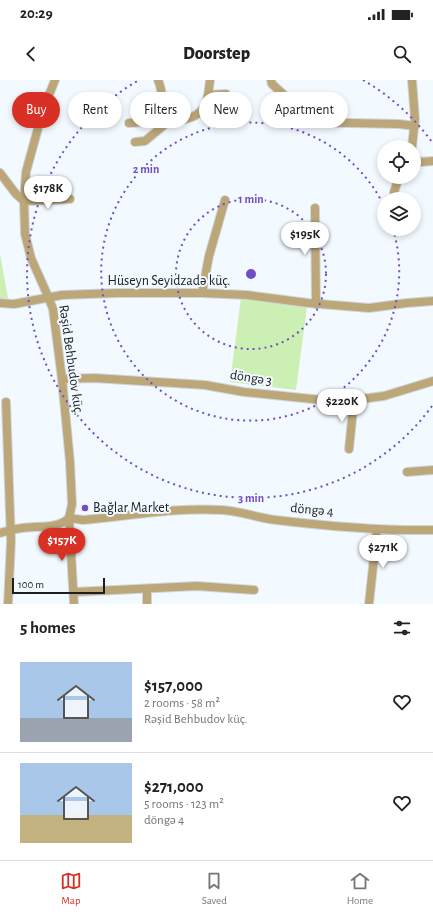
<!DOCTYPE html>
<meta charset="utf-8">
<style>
:root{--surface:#fff;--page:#f2f2f2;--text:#222;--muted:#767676;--line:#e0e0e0;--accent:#d93025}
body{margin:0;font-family:"Alegreya Sans",sans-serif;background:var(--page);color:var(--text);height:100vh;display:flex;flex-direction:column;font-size:15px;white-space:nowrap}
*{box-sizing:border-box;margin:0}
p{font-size:13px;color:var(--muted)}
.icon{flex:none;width:22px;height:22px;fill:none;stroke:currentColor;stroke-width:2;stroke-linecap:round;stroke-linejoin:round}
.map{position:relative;height:524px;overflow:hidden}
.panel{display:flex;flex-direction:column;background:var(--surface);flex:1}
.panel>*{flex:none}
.hud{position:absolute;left:12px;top:12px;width:409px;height:36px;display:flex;gap:8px}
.tools{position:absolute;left:377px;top:60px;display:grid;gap:8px}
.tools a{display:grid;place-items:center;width:44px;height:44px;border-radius:50%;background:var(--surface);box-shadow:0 2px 6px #0003;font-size:20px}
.scale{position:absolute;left:12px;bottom:10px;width:93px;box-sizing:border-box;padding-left:4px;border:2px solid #1c1f21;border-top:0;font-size:11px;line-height:14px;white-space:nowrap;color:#1c1f21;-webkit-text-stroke:3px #f2f9ff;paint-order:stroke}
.price{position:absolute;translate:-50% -34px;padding:0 9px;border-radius:14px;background:#fff;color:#222;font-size:13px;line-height:26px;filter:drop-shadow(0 1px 2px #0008)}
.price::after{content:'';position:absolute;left:50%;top:24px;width:12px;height:9px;margin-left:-6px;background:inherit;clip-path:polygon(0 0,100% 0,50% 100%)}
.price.current{background:var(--accent);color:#fff}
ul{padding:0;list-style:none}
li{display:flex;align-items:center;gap:12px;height:100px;padding:0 20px}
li+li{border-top:1px solid var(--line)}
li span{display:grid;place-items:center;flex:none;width:112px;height:80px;border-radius:0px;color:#555}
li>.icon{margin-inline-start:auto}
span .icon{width:48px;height:48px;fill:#fffc;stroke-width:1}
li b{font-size:17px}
h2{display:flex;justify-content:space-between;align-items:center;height:48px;padding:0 20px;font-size:17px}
.chip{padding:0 14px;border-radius:18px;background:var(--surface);box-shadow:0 2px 6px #0003;font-size:14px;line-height:36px}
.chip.current{background:var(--accent);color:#fff}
.status{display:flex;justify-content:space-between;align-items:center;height:28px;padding:0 20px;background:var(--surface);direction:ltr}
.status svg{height:11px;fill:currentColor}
header{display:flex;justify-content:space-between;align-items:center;height:52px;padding:0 20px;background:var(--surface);font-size:18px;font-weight:800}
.dock{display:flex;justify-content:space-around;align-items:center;height:56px;border-top:1px solid var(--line);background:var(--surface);font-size:11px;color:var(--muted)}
.dock a{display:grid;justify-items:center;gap:2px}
.dock .current{color:var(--accent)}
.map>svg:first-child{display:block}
</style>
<div class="status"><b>20:29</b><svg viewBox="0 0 49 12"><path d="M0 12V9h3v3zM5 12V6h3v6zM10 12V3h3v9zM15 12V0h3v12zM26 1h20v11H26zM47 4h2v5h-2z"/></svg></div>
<header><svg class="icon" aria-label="back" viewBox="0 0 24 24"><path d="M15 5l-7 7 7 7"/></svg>Doorstep<svg class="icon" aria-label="search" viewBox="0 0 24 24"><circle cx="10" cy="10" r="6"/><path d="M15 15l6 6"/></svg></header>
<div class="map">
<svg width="433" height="524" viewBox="0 0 433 524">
<rect width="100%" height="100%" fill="#f2f9ff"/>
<!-- green -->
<g fill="#ccefb3">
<polygon points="0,174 8,218 0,219"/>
<polygon points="241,218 307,226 296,310 230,302"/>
</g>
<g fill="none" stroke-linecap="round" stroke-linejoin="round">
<!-- minor casing -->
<g stroke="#d0d6db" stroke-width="10">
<g id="minor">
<polyline points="55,0 43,30 26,92 24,121 25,154 31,178 47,214 53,229 62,299 70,382 72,424 69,438 74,524"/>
<path d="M158,0C164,13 161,29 169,41C175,42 180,40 185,39C207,35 208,19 210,0"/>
<polyline points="271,0 272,4 283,14 289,24 297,41 299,42 399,44 415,46"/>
<polyline points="412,0 415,39 412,67"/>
<polyline points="209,15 226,14"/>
<polyline points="202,32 209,37 214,39"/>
<polyline points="129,43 145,42 164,29"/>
<polyline points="135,62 145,61 169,41"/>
<polyline points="414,78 421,82 433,81"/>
<polyline points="0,93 16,114 24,121 70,119"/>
<polyline points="394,112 399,97"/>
<polyline points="315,128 316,224"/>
<polyline points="202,213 209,176 225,120"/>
<polyline points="0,223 14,224 62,215 117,213 202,213 247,215 308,223 369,228 407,223 433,221"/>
<polyline points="62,299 94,298 205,305 244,312 322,320 354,320 384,316 433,301"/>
<polyline points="6,322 11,461 8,524"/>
<polyline points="349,369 354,320"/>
<polyline points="407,392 433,390"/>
<path d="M69,438L83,440C130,436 176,427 222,430C240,431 258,438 276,440C326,446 382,451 433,450"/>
<path d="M0,453C7,451 15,449 22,448C37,446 58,449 69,438"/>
<polyline points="74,512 197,506 254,510"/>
<polyline points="147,524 147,509"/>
<polyline points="369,524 377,449"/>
</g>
</g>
<!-- minor -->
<use href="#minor" stroke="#bca779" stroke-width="8"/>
</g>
<!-- distance rings -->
<g fill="none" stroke="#744dc6" stroke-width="2" stroke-dasharray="2 4">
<circle cx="251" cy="194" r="75"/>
<path d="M393 149A149 149 0 1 1 384 126"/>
<path d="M432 326A224 224 0 1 1 139 0M363 0A224 224 0 0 1 432 62"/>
</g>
<!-- markers -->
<circle fill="#744dc6" stroke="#f2f9ff" stroke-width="1.5" cx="85" cy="428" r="4"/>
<g text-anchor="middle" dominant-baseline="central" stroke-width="4" stroke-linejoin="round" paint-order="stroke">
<!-- street labels -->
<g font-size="14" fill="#1c1f21" stroke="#f2f9ff">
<text x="169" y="201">Hüseyn Seyidzadə küç.</text>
<text transform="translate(71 280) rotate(82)">Rəşid Behbudov küç.</text>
<text transform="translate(251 298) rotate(9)">döngə 3</text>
<text transform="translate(312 430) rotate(5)">döngə 4</text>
</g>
<!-- poi labels -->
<g font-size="14" fill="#1c1f21" stroke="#f2f9ff" text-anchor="start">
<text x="93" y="428">Bağlar Market</text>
</g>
</g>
<circle cx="251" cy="194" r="6" fill="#744dc6" stroke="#f2f9ff" stroke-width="2"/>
<g font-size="12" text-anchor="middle" font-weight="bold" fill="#744dc6" stroke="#f2f9ff" stroke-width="4" stroke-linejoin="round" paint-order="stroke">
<text x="146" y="93">2 min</text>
<text x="251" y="123">1 min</text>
<text x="251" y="422">3 min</text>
</g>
</svg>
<div class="tools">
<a><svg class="icon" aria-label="locate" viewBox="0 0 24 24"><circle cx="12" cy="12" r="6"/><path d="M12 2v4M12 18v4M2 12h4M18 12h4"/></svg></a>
<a><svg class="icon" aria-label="layers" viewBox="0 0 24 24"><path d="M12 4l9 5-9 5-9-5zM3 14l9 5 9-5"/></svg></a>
</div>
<div class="scale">100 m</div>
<b class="price" style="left:48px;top:130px">$178K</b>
<b class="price" style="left:305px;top:176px">$195K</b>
<b class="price" style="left:342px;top:343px">$220K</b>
<b class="price current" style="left:62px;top:482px">$157K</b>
<b class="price" style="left:383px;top:489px">$271K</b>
<div class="hud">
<a class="chip current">Buy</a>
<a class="chip">Rent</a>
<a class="chip">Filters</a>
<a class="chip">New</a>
<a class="chip">Apartment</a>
</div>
</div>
<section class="panel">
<h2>5 homes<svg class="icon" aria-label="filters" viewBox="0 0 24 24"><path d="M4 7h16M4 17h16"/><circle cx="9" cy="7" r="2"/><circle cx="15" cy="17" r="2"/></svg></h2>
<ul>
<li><span style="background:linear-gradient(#a9c7e8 70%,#9aa5b1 0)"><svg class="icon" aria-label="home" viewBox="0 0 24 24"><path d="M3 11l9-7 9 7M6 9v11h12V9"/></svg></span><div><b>$157,000</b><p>2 rooms · 58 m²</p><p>Rəşid Behbudov küç.</p></div><svg class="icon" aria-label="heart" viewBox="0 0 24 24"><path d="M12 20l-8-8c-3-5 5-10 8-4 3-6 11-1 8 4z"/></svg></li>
<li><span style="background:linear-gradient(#a9c7e8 65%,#c2b280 0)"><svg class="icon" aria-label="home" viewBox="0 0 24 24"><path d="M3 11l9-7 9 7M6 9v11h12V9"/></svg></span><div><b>$271,000</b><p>5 rooms · 123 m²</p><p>döngə 4</p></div><svg class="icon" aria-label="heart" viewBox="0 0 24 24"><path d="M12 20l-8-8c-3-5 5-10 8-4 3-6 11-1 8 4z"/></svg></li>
</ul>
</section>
<nav class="dock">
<a class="current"><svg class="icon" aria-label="map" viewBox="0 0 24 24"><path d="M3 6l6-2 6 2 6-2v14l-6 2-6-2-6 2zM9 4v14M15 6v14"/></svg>Map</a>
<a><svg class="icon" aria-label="saved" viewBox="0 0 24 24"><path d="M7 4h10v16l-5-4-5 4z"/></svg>Saved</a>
<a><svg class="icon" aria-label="home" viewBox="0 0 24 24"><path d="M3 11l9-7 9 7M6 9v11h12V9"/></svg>Home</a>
</nav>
